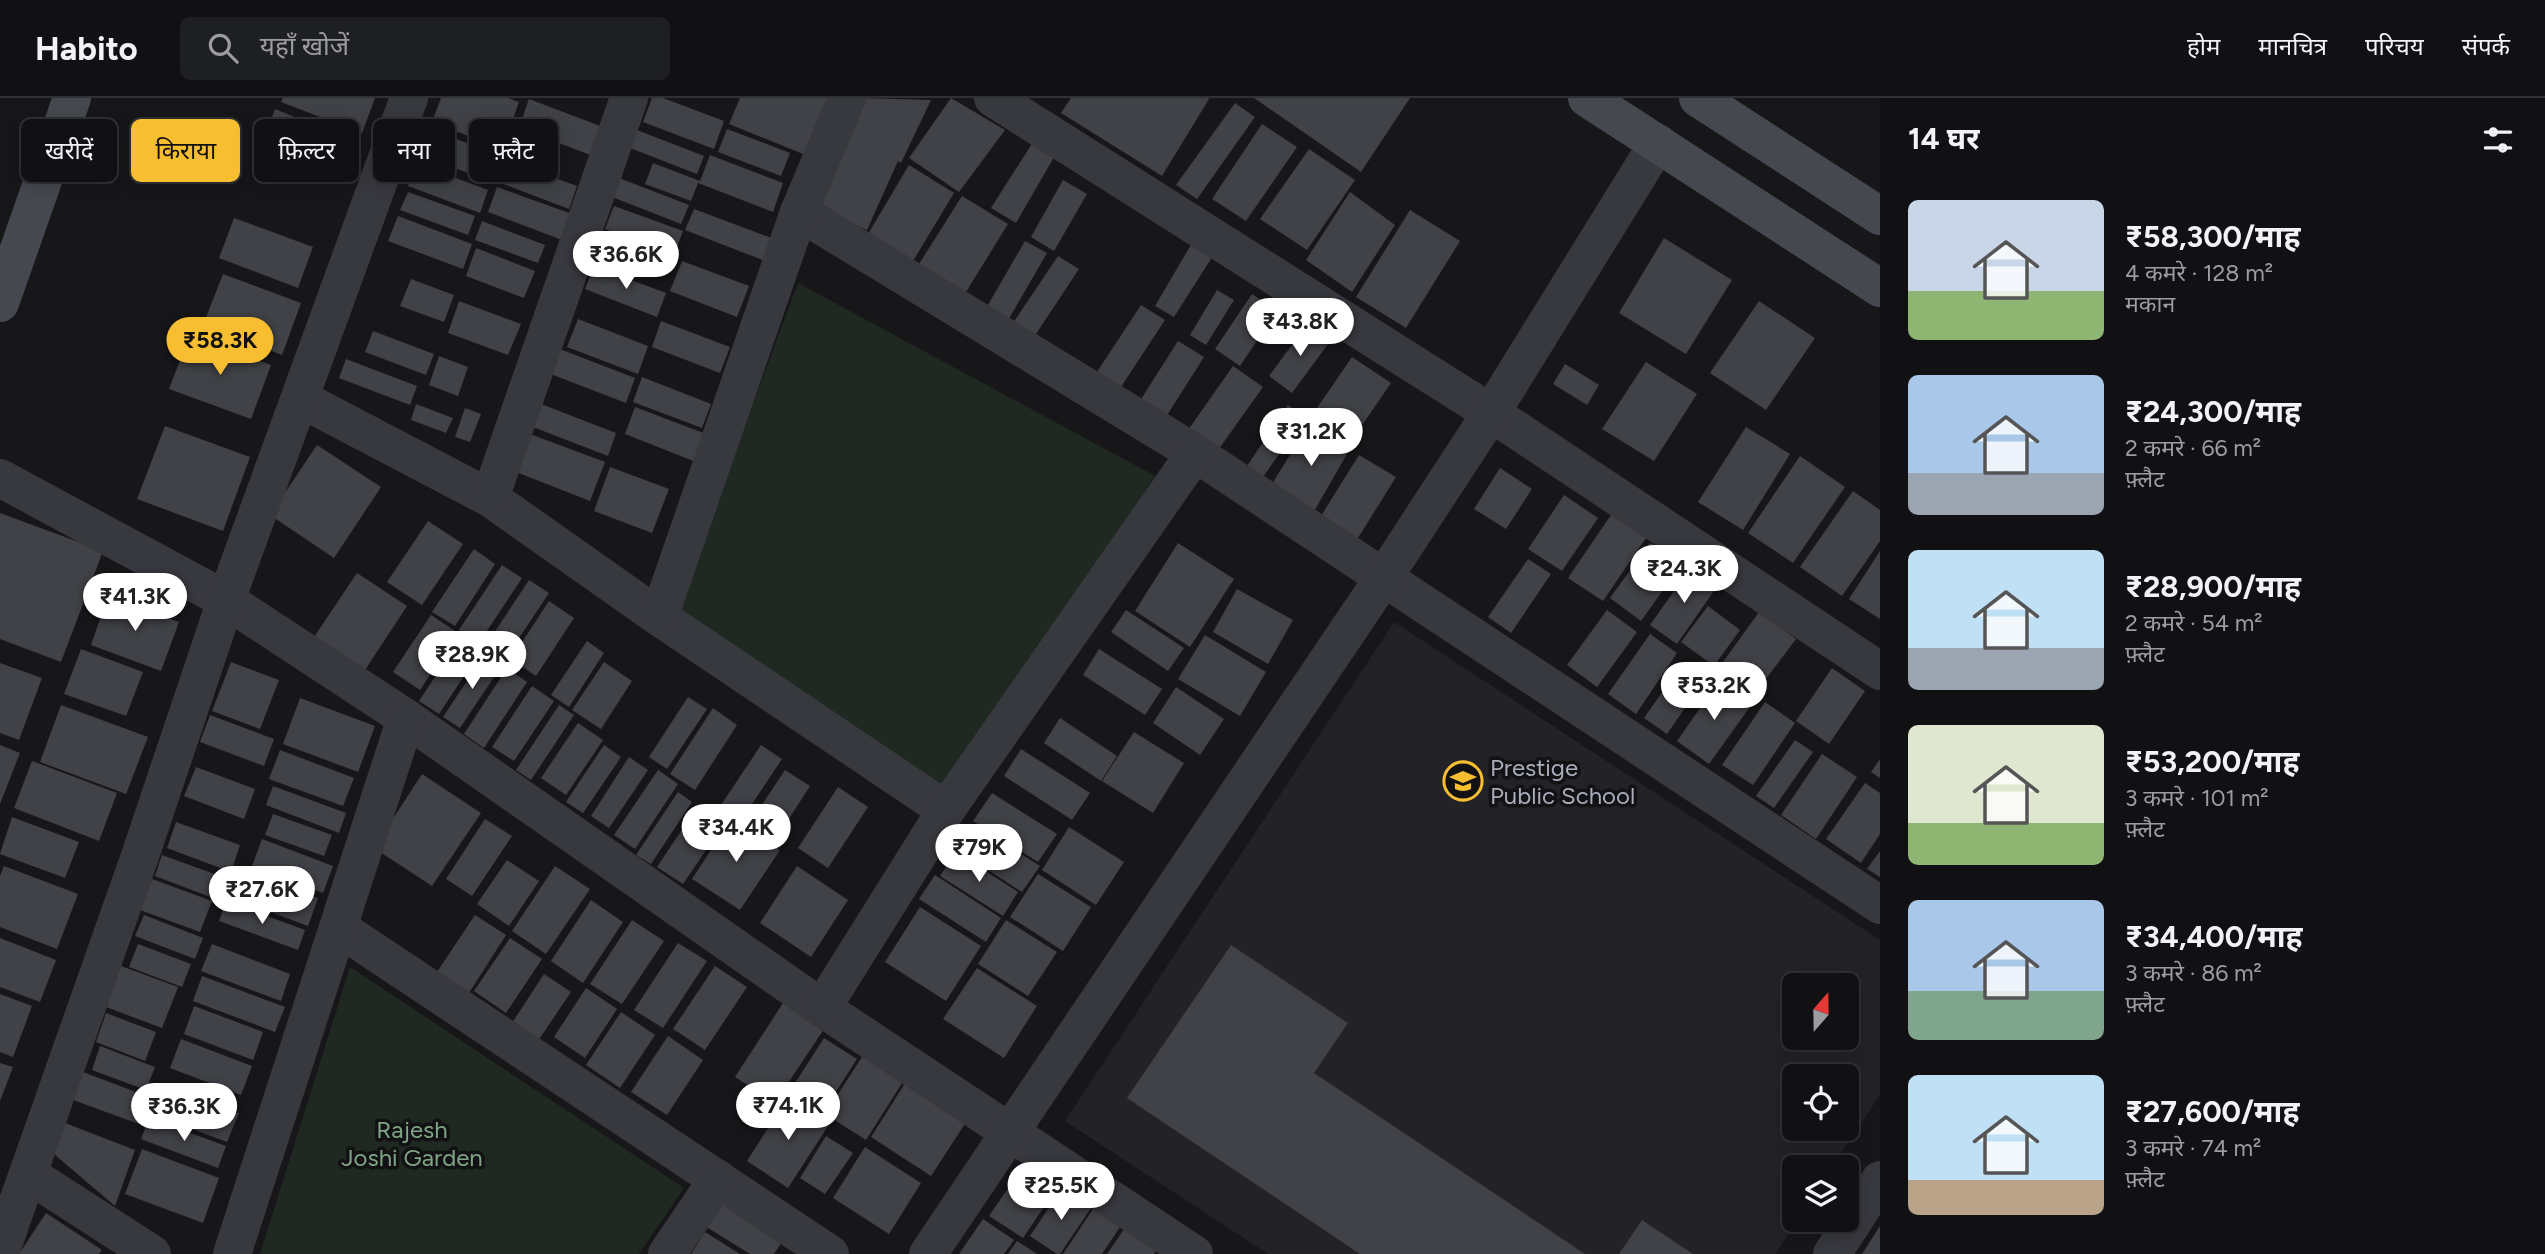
<!DOCTYPE html>
<html lang="hi">
<meta charset="utf-8">
<style>
:root{--surface:#111114;--page:#1e1f22;--text:#f1f3f6;--muted:#9c9da0;--line:#303134;--accent:#f8be31}
body{margin:0;font-family:Figtree,"Noto Sans Devanagari",sans-serif;background:var(--page);color:var(--text);height:100vh;display:flex;flex-direction:column;font-size:26px;white-space:nowrap}
*{box-sizing:border-box;margin:0}
p{font-size:23px;color:var(--muted)}
.icon{flex:none;width:38px;height:38px;fill:none;stroke:currentColor;stroke-width:2;stroke-linecap:round;stroke-linejoin:round}
.map{position:relative;flex:1;overflow:hidden}
.drawer{display:flex;flex-direction:column;background:var(--surface);width:665px}
.drawer>*{flex:none}
.banner{position:absolute;left:21px;top:21px;width:665px;height:63px;display:flex;gap:14px}
.needle{width:46px;rotate:20deg}
.fabs{position:absolute;left:1782px;top:875px;display:grid;gap:14px}
.fabs a{display:grid;place-items:center;width:77px;height:77px;border-radius:10px;background:var(--surface);box-shadow:0 4px 18px #0003,0 0 0 2px var(--line);font-size:35px}
.price{position:absolute;translate:-50% -60px;padding:0 16px;border-radius:24px;background:#fff;color:#222;font-size:23px;line-height:46px;filter:drop-shadow(0 2px 4px #0008)}
.price::after{content:'';position:absolute;left:50%;top:42px;width:21px;height:16px;margin-left:-10px;background:inherit;clip-path:polygon(0 0,100% 0,50% 100%)}
.price.current{background:var(--accent);color:#111}
ul{padding:0;list-style:none}
li{display:flex;align-items:center;gap:21px;height:175px;padding:0 28px}
li span{display:grid;place-items:center;flex:none;width:196px;height:140px;border-radius:10px;color:#555}
li>.icon{margin-inline-start:auto}
span .icon{width:84px;height:84px;fill:#fffc;stroke-width:1}
li b{font-size:30px}
h2{display:flex;justify-content:space-between;align-items:center;height:84px;padding:0 28px;font-size:30px}
.chip{padding:0 24px;border-radius:10px;background:var(--surface);box-shadow:0 4px 18px #0003,0 0 0 2px var(--line);font-size:24px;line-height:63px}
.chip.current{background:var(--accent);color:#111}
header{display:flex;align-items:center;gap:42px;box-sizing:border-box;height:98px;padding:0 35px;background:var(--surface);border-bottom:2px solid var(--line)}
header strong{font-size:33px}
nav{display:flex;gap:38px;margin-inline-start:auto;font-size:24px}
.search{width:490px;height:63px;background:var(--page);display:flex;align-items:center;gap:18px;box-sizing:border-box;padding:0 24px;border-radius:10px;color:var(--muted);font-size:26px}
main{display:flex;flex:1;min-height:0}
.map>svg:first-child{display:block}
</style>
<header>
<strong>Habito</strong>
<div class="search"><svg class="icon" aria-label="search" viewBox="0 0 24 24"><circle cx="10" cy="10" r="6"/><path d="M15 15l6 6"/></svg>यहाँ खोजें</div>
<nav><a>होम</a><a>मानचित्र</a><a>परिचय</a><a>संपर्क</a></nav>
</header>
<main>
<div class="map">
<svg width="1880" height="1156" viewBox="0 0 1880 1156">
<rect width="100%" height="100%" fill="#17171a"/>
<!-- built -->
<path fill="#232327" fill-rule="evenodd" d="M1394,524L1880,842V997L1832,1069H1794V1122H1798L1775,1156H1268L1065,1023ZM1794,887H1846V940H1794ZM1794,978H1846V1031H1794Z"/>
<!-- green -->
<g fill="#1f2821">
<polygon points="798,185 1155,378 948,693 673,520"/>
<polygon points="350,869 684,1090 639,1156 260,1156"/>
</g>
<!-- building -->
<g fill="#414247">
<polygon points="283,0 375,0 362,35 281,4"/>
<polygon points="441,0 508,0 519,4 502,51 432,24"/>
<polygon points="652,0 663,0 724,23 714,51 643,24"/>
<polygon points="740,0 830,0 808,58 729,26"/>
<polygon points="862,0 931,2 901,65 898,63 867,132 818,110"/>
<polygon points="951,0 1005,32 959,94 909,60"/>
<polygon points="1071,0 1208,0 1209,1 1162,78 1061,15"/>
<polygon points="1254,0 1410,0 1361,74"/>
<polygon points="529,1 603,29 593,58 519,30"/>
<polygon points="1235,5 1255,19 1197,101 1176,87"/>
<polygon points="275,11 307,24 297,52 330,64 322,84 257,60"/>
<polygon points="1262,26 1297,49 1246,123 1212,101"/>
<polygon points="429,31 505,59 495,85 420,57"/>
<polygon points="727,31 790,55 781,78 718,54"/>
<polygon points="637,32 704,58 697,76 630,50"/>
<polygon points="1033,44 1057,54 1016,125 991,110"/>
<polygon points="1309,51 1355,82 1307,152 1260,121"/>
<polygon points="710,57 783,85 773,114 698,85 691,103 645,86 653,65 700,83"/>
<polygon points="509,63 577,88 569,111 501,85"/>
<polygon points="416,65 488,92 480,115 408,88"/>
<polygon points="909,67 954,95 913,163 868,136"/>
<polygon points="619,80 689,107 681,126 612,99"/>
<polygon points="1063,82 1087,96 1054,153 1031,139"/>
<polygon points="497,89 572,116 562,142 488,114"/>
<polygon points="408,94 475,118 468,137 400,112"/>
<polygon points="1350,94 1395,127 1352,194 1306,162"/>
<polygon points="962,98 1008,126 966,194 919,166"/>
<polygon points="614,108 683,133 674,157 605,131"/>
<polygon points="694,111 774,141 765,163 685,132"/>
<polygon points="1410,112 1460,143 1406,230 1356,199"/>
<polygon points="398,118 472,146 463,171 388,143"/>
<polygon points="234,120 313,149 298,190 219,160"/>
<polygon points="482,123 545,147 538,165 475,142"/>
<polygon points="1195,140 1216,153 1174,219 1155,208"/>
<polygon points="1664,140 1732,182 1686,256 1619,215"/>
<polygon points="1025,143 1047,155 1007,224 985,212"/>
<polygon points="476,150 535,173 524,200 466,178"/>
<polygon points="1058,158 1079,171 1032,242 1011,228"/>
<polygon points="682,163 749,188 737,219 670,193"/>
<polygon points="594,168 666,195 657,219 585,191"/>
<polygon points="223,176 301,205 282,257 203,227"/>
<polygon points="411,181 454,197 444,224 400,208"/>
<polygon points="1217,192 1234,202 1206,247 1190,237"/>
<polygon points="1252,196 1277,213 1240,268 1215,251"/>
<polygon points="459,203 521,226 508,257 448,235"/>
<polygon points="1759,203 1815,240 1766,312 1710,275"/>
<polygon points="1141,207 1165,222 1115,298 1091,283"/>
<polygon points="578,221 648,248 638,276 567,249"/>
<polygon points="661,223 730,249 720,275 652,249"/>
<polygon points="1308,225 1331,242 1292,295 1269,278"/>
<polygon points="373,233 434,256 426,277 365,254"/>
<polygon points="190,236 271,267 251,321 169,291"/>
<polygon points="1178,243 1204,259 1164,322 1138,306"/>
<polygon points="557,250 635,280 626,305 548,275"/>
<polygon points="439,258 468,269 458,298 429,287"/>
<polygon points="1352,259 1391,285 1356,336 1317,310"/>
<polygon points="346,261 417,288 410,307 339,280"/>
<polygon points="1646,264 1697,296 1654,363 1602,331"/>
<polygon points="1565,266 1599,287 1587,307 1553,286"/>
<polygon points="1233,268 1263,289 1216,355 1186,335"/>
<polygon points="642,279 711,306 702,330 633,304"/>
<polygon points="416,306 453,320 446,335 411,322"/>
<polygon points="541,306 616,335 608,358 533,329"/>
<polygon points="1288,307 1305,319 1261,382 1245,371"/>
<polygon points="635,309 706,336 696,364 625,336"/>
<polygon points="465,310 481,316 470,344 455,339"/>
<polygon points="1312,321 1351,349 1312,417 1269,391"/>
<polygon points="165,328 250,359 223,433 137,401"/>
<polygon points="1746,329 1790,356 1743,432 1698,404"/>
<polygon points="530,336 605,364 590,403 516,374"/>
<polygon points="317,347 381,389 334,460 270,417"/>
<polygon points="1359,357 1396,379 1353,448 1316,426"/>
<polygon points="1800,358 1845,389 1793,465 1748,435"/>
<polygon points="610,369 669,391 652,435 594,413"/>
<polygon points="1500,370 1532,391 1506,431 1474,411"/>
<polygon points="1853,393 1880,412 1880,443 1842,498 1800,469"/>
<polygon points="1564,397 1598,420 1562,473 1528,451"/>
<polygon points="0,415 103,453 61,564 0,541"/>
<polygon points="1611,417 1646,440 1603,503 1568,480"/>
<polygon points="428,423 463,446 422,507 387,484"/>
<polygon points="1178,445 1234,481 1190,549 1135,513"/>
<polygon points="1650,445 1684,463 1641,523 1610,500"/>
<polygon points="474,451 495,466 455,528 432,514"/>
<polygon points="1880,453 1880,521 1849,501"/>
<polygon points="1528,461 1551,476 1511,535 1488,519"/>
<polygon points="502,467 522,480 479,545 459,532"/>
<polygon points="1691,469 1718,487 1677,546 1650,527"/>
<polygon points="357,475 407,508 363,575 312,542"/>
<polygon points="529,482 549,495 505,561 486,547"/>
<polygon points="1237,491 1293,522 1268,566 1213,534"/>
<polygon points="108,498 179,524 161,573 91,547"/>
<polygon points="549,503 574,520 536,578 511,561"/>
<polygon points="1708,508 1740,532 1714,568 1681,544"/>
<polygon points="1126,512 1184,550 1168,573 1111,534"/>
<polygon points="1607,512 1637,534 1597,589 1567,567"/>
<polygon points="1759,514 1796,541 1754,597 1718,571"/>
<polygon points="431,517 458,535 420,592 393,574"/>
<polygon points="1650,536 1677,555 1636,616 1608,596"/>
<polygon points="1205,537 1266,574 1240,618 1178,581"/>
<polygon points="461,540 481,552 439,616 419,603"/>
<polygon points="587,543 604,555 569,609 551,597"/>
<polygon points="81,551 143,574 126,618 64,596"/>
<polygon points="1099,551 1162,591 1145,617 1083,577"/>
<polygon points="485,556 502,567 460,630 443,619"/>
<polygon points="231,564 279,582 260,631 212,613"/>
<polygon points="604,564 632,583 601,631 572,612"/>
<polygon points="0,565 42,580 19,642 0,635"/>
<polygon points="1680,569 1702,585 1667,636 1644,620"/>
<polygon points="507,570 527,584 484,650 464,636"/>
<polygon points="1832,570 1865,593 1829,646 1796,623"/>
<polygon points="1719,583 1752,606 1709,666 1677,643"/>
<polygon points="532,588 554,603 514,663 492,649"/>
<polygon points="1176,589 1224,621 1200,657 1153,625"/>
<polygon points="688,599 707,611 667,671 649,659"/>
<polygon points="300,600 375,628 358,674 283,646"/>
<polygon points="1765,604 1795,625 1753,687 1722,667"/>
<polygon points="61,607 148,639 126,696 40,664"/>
<polygon points="559,607 574,617 531,682 516,672"/>
<polygon points="713,610 737,627 695,692 670,676"/>
<polygon points="210,617 274,641 264,668 200,644"/>
<polygon points="1060,620 1117,658 1101,683 1044,645"/>
<polygon points="578,625 603,642 566,697 541,680"/>
<polygon points="1134,634 1184,665 1153,715 1102,683"/>
<polygon points="1795,642 1813,654 1774,710 1756,698"/>
<polygon points="0,647 20,655 0,706"/>
<polygon points="604,647 621,659 583,715 566,704"/>
<polygon points="761,647 782,661 742,721 721,707"/>
<polygon points="1021,651 1090,695 1072,722 1004,678"/>
<polygon points="280,652 354,680 343,708 269,681"/>
<polygon points="1822,656 1857,679 1816,741 1781,717"/>
<polygon points="629,659 648,672 609,730 591,718"/>
<polygon points="1880,661 1880,680 1871,674"/>
<polygon points="32,663 117,695 99,743 14,710"/>
<polygon points="196,669 255,691 244,721 184,698"/>
<polygon points="658,672 678,686 635,751 614,737"/>
<polygon points="785,672 810,688 776,741 750,725"/>
<polygon points="422,676 481,715 432,788 374,750"/>
<polygon points="1865,685 1880,695 1880,736 1861,765 1826,741"/>
<polygon points="273,688 346,715 339,735 266,707"/>
<polygon points="838,689 868,709 828,770 798,750"/>
<polygon points="678,694 692,704 651,766 636,757"/>
<polygon points="992,695 1057,736 1038,764 973,723"/>
<polygon points="699,706 725,724 683,786 657,769"/>
<polygon points="273,716 332,737 324,758 265,737"/>
<polygon points="12,719 79,744 65,780 0,756"/>
<polygon points="732,720 780,752 740,812 692,781"/>
<polygon points="485,721 512,738 472,798 446,781"/>
<polygon points="176,724 240,747 231,774 167,750"/>
<polygon points="975,727 1040,768 1022,794 959,753"/>
<polygon points="1069,729 1124,764 1096,807 1042,772"/>
<polygon points="262,741 333,768 323,795 252,768"/>
<polygon points="1880,753 1880,779 1867,771"/>
<polygon points="956,754 1018,794 1003,818 940,778"/>
<polygon points="162,757 220,778 213,800 155,778"/>
<polygon points="507,762 539,783 509,828 477,806"/>
<polygon points="4,768 78,796 57,851 0,829 0,778"/>
<polygon points="555,768 590,791 546,856 512,833"/>
<polygon points="797,768 848,802 811,859 760,825"/>
<polygon points="242,772 318,800 308,828 232,800"/>
<polygon points="1038,776 1091,809 1063,853 1010,819"/>
<polygon points="935,777 1001,820 986,844 919,801"/>
<polygon points="152,781 212,803 200,834 140,812"/>
<polygon points="591,802 623,824 583,885 551,863"/>
<polygon points="226,803 305,832 298,852 219,823"/>
<polygon points="920,809 981,848 946,903 885,864"/>
<polygon points="144,817 203,840 195,861 135,838"/>
<polygon points="475,817 506,837 469,895 437,874"/>
<polygon points="632,822 664,843 622,906 590,886"/>
<polygon points="1006,822 1057,854 1028,898 978,866"/>
<polygon points="0,840 56,862 40,904 0,889"/>
<polygon points="510,840 542,861 506,915 474,893"/>
<polygon points="678,845 707,863 663,930 634,912"/>
<polygon points="138,846 191,866 182,889 129,869"/>
<polygon points="212,846 290,876 281,903 201,873"/>
<polygon points="1231,847 1348,925 1314,975 1585,1156 1360,1156 1127,1000"/>
<polygon points="121,868 178,889 162,930 106,909"/>
<polygon points="715,868 747,889 705,952 673,931"/>
<polygon points="977,870 1037,908 1004,960 943,921"/>
<polygon points="544,876 571,894 538,943 512,925"/>
<polygon points="202,878 285,909 275,934 193,903"/>
<polygon points="586,890 617,911 585,960 554,939"/>
<polygon points="0,896 32,908 13,959 0,954"/>
<polygon points="783,905 824,931 775,1005 735,979"/>
<polygon points="194,908 263,934 253,962 184,936"/>
<polygon points="621,914 655,937 620,990 586,967"/>
<polygon points="106,915 156,934 145,963 96,944"/>
<polygon points="668,938 703,962 667,1017 631,994"/>
<polygon points="824,940 857,961 821,1017 788,996"/>
<polygon points="181,941 252,968 241,997 170,970"/>
<polygon points="100,948 155,969 146,992 92,972"/>
<polygon points="864,956 904,982 866,1042 825,1016"/>
<polygon points="0,965 13,969 0,1003"/>
<polygon points="83,974 149,999 139,1026 73,1002"/>
<polygon points="909,979 970,1018 931,1078 871,1039"/>
<polygon points="171,990 239,1015 227,1044 160,1019"/>
<polygon points="788,999 830,1025 788,1090 747,1063"/>
<polygon points="149,1020 226,1048 218,1070 141,1041"/>
<polygon points="65,1025 135,1052 115,1108 54,1056"/>
<polygon points="826,1038 853,1055 825,1096 800,1080"/>
<polygon points="865,1049 921,1085 889,1136 833,1100"/>
<polygon points="142,1051 219,1080 203,1125 125,1096"/>
<polygon points="1025,1066 1058,1088 1023,1140 989,1118"/>
<polygon points="1062,1090 1091,1110 1060,1156 1057,1156 1030,1138"/>
<polygon points="728,1093 789,1133 774,1156 750,1156 705,1128"/>
<polygon points="1093,1111 1120,1129 1102,1156 1063,1156"/>
<polygon points="46,1115 102,1152 99,1156 19,1156"/>
<polygon points="983,1121 1014,1142 1004,1156 959,1156"/>
<polygon points="1642,1122 1693,1156 1619,1156"/>
<polygon points="1880,1128 1880,1156 1862,1156"/>
<polygon points="1125,1130 1157,1151 1154,1156 1107,1156"/>
<polygon points="705,1134 740,1156 691,1156"/>
<polygon points="1017,1143 1037,1156 1008,1156"/>
</g>
<g fill="none" stroke-linecap="round" stroke-linejoin="round">
<!-- street -->
<g stroke="#38393f" stroke-width="38">
<polyline points="993,0 1491,315 1880,573"/>
<polyline points="799,114 1195,355 1880,807"/>
<polyline points="301,301 490,400 659,519 946,712"/>
<polyline points="0,380 226,502 406,620 822,910 1194,1156"/>
<polyline points="490,400 629,0"/>
<polyline points="659,519 799,114 847,0"/>
<polyline points="339,830 830,1156"/>
<polyline points="822,910 946,712 1195,355"/>
<polyline points="28,1076 152,1156"/>
<polyline points="0,1155 140,758 226,502 409,0"/>
<polyline points="232,1156 406,620"/>
<polyline points="667,1156 718,1081"/>
<polyline points="928,1156 1384,479 1491,315 1658,45"/>
<polyline points="1832,1156 1880,1082"/>
</g>
<!-- secondary -->
<g stroke="#46484f" stroke-width="38">
<polyline points="1587,0 1880,190"/>
<polyline points="1698,0 1880,118"/>
<polyline points="0,205 72,0"/>
</g>
</g>
<!-- icons -->
<defs>
<g id="school-ring" transform="scale(2.0125)"><circle r="9.5" fill="#121215" stroke="#f8be31" stroke-width="1.5"/><path d="M0-5L7-2L0 1L-7-2ZM-4 1L0 2.5L4 1V4Q0 6-4 4Z" fill="#f8be31"/></g>
</defs>
<g fill-rule="evenodd">
<use href="#school-ring" x="1463" y="683"/>
</g>
<g text-anchor="middle" dominant-baseline="central" stroke-width="7" stroke-linejoin="round" paint-order="stroke">
<!-- poi labels -->
<g font-size="24" fill="#a9adba" stroke="#121215" text-anchor="start">
<text x="1490" y="669">Prestige<tspan x="1490" dy="28">Public School</tspan></text>
</g>
<!-- park labels -->
<g font-size="24" fill="#80a584" stroke="#121215">
<text x="412" y="1031">Rajesh<tspan x="412" dy="28">Joshi Garden</tspan></text>
</g>
</g>
</svg>
<div class="fabs">
<a><svg class="needle" viewBox="-14 -14 28 28"><path d="M0-13l5 13h-10z" fill="#e53935"/><path d="M0 13l5-13h-10z" fill="#9c9da0"/></svg></a>
<a><svg class="icon" aria-label="locate" viewBox="0 0 24 24"><circle cx="12" cy="12" r="6"/><path d="M12 2v4M12 18v4M2 12h4M18 12h4"/></svg></a>
<a><svg class="icon" aria-label="layers" viewBox="0 0 24 24"><path d="M12 4l9 5-9 5-9-5zM3 14l9 5 9-5"/></svg></a>
</div>
<b class="price" style="left:626px;top:193px">₹36.6K</b>
<b class="price" style="left:1300px;top:260px">₹43.8K</b>
<b class="price current" style="left:220px;top:279px">₹58.3K</b>
<b class="price" style="left:1311px;top:370px">₹31.2K</b>
<b class="price" style="left:1684px;top:507px">₹24.3K</b>
<b class="price" style="left:135px;top:535px">₹41.3K</b>
<b class="price" style="left:472px;top:593px">₹28.9K</b>
<b class="price" style="left:1714px;top:624px">₹53.2K</b>
<b class="price" style="left:736px;top:766px">₹34.4K</b>
<b class="price" style="left:979px;top:786px">₹79K</b>
<b class="price" style="left:262px;top:828px">₹27.6K</b>
<b class="price" style="left:788px;top:1044px">₹74.1K</b>
<b class="price" style="left:184px;top:1045px">₹36.3K</b>
<b class="price" style="left:1061px;top:1124px">₹25.5K</b>
<div class="banner">
<a class="chip">खरीदें</a>
<a class="chip current">किराया</a>
<a class="chip">फ़िल्टर</a>
<a class="chip">नया</a>
<a class="chip">फ़्लैट</a>
</div>
</div>
<section class="drawer">
<h2>14 घर<svg class="icon" aria-label="filters" viewBox="0 0 24 24"><path d="M4 7h16M4 17h16"/><circle cx="9" cy="7" r="2"/><circle cx="15" cy="17" r="2"/></svg></h2>
<ul>
<li><span style="background:linear-gradient(#c9d6e8 65%,#8fb573 0)"><svg class="icon" aria-label="home" viewBox="0 0 24 24"><path d="M3 11l9-7 9 7M6 9v11h12V9"/></svg></span><div><b>₹58,300/माह</b><p>4 कमरे · 128 m²</p><p>मकान</p></div></li>
<li><span style="background:linear-gradient(#a9c7e8 70%,#9aa5b1 0)"><svg class="icon" aria-label="home" viewBox="0 0 24 24"><path d="M3 11l9-7 9 7M6 9v11h12V9"/></svg></span><div><b>₹24,300/माह</b><p>2 कमरे · 66 m²</p><p>फ़्लैट</p></div></li>
<li><span style="background:linear-gradient(#bfe0f5 70%,#9aa5b1 0)"><svg class="icon" aria-label="home" viewBox="0 0 24 24"><path d="M3 11l9-7 9 7M6 9v11h12V9"/></svg></span><div><b>₹28,900/माह</b><p>2 कमरे · 54 m²</p><p>फ़्लैट</p></div></li>
<li><span style="background:linear-gradient(#dfe7d0 70%,#8fb573 0)"><svg class="icon" aria-label="home" viewBox="0 0 24 24"><path d="M3 11l9-7 9 7M6 9v11h12V9"/></svg></span><div><b>₹53,200/माह</b><p>3 कमरे · 101 m²</p><p>फ़्लैट</p></div></li>
<li><span style="background:linear-gradient(#a9c7e8 65%,#7fa58c 0)"><svg class="icon" aria-label="home" viewBox="0 0 24 24"><path d="M3 11l9-7 9 7M6 9v11h12V9"/></svg></span><div><b>₹34,400/माह</b><p>3 कमरे · 86 m²</p><p>फ़्लैट</p></div></li>
<li><span style="background:linear-gradient(#bfe0f5 75%,#b9a48a 0)"><svg class="icon" aria-label="home" viewBox="0 0 24 24"><path d="M3 11l9-7 9 7M6 9v11h12V9"/></svg></span><div><b>₹27,600/माह</b><p>3 कमरे · 74 m²</p><p>फ़्लैट</p></div></li>
</ul>
</section>
</main>
